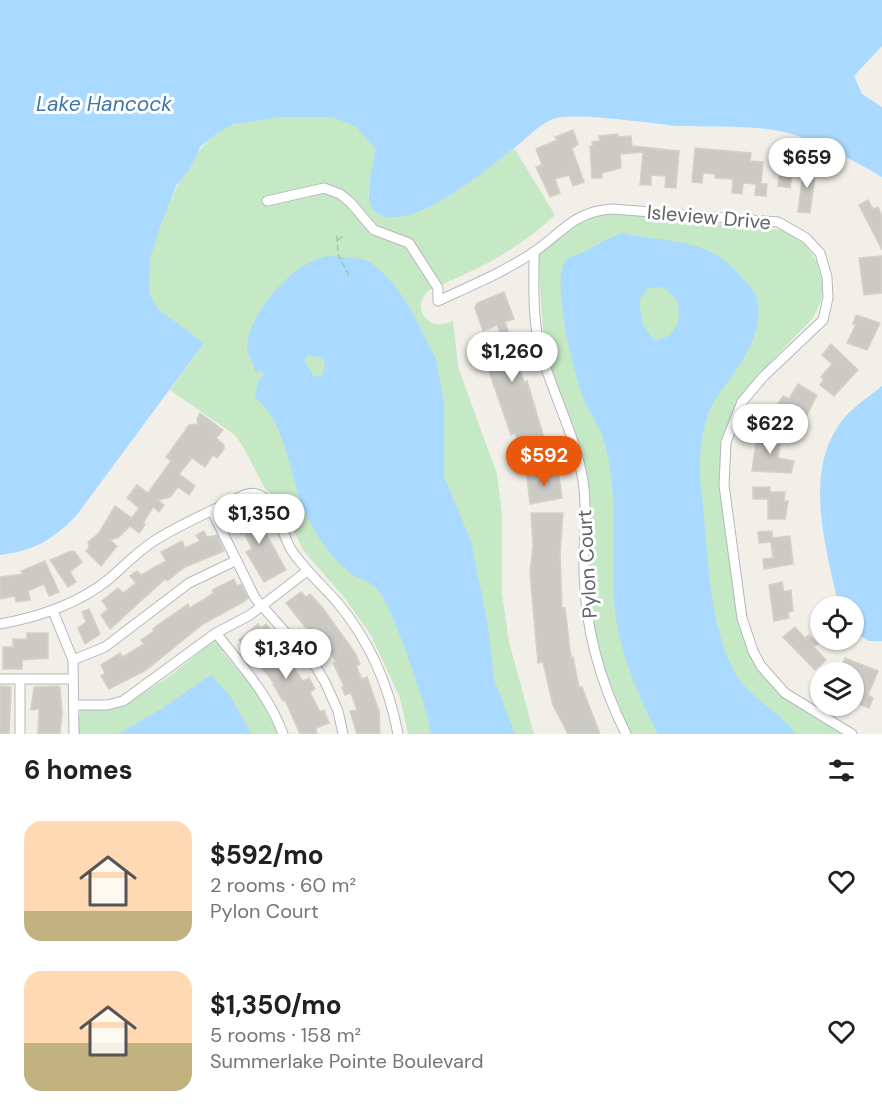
<!DOCTYPE html>
<meta charset="utf-8">
<style>
:root{--surface:#fff;--page:#f6f6f6;--text:#202124;--muted:#757577;--accent:#ea580c}
body{margin:0;font-family:"DM Sans",sans-serif;background:var(--page);color:var(--text);height:100vh;display:flex;flex-direction:column;font-size:22px;white-space:nowrap}
*{box-sizing:border-box;margin:0}
p{font-size:20px;color:var(--muted)}
.icon{flex:none;width:33px;height:33px;fill:none;stroke:currentColor;stroke-width:2;stroke-linecap:round;stroke-linejoin:round}
.map{position:relative;height:734px;overflow:hidden}
.details{display:flex;flex-direction:column;background:var(--surface);flex:1}
.details>*{flex:none}
.controls{position:absolute;left:810px;top:596px;display:grid;gap:12px}
.controls a{display:grid;place-items:center;width:54px;height:54px;border-radius:50%;background:var(--surface);box-shadow:0 2px 4px #0004;font-size:30px}
.price{position:absolute;translate:-50% -51px;padding:0 14px;border-radius:21px;background:#fff;color:#222;font-size:20px;line-height:39px;filter:drop-shadow(0 2px 3px #0008)}
.price::after{content:'';position:absolute;left:50%;top:36px;width:18px;height:14px;margin-left:-9px;background:inherit;clip-path:polygon(0 0,100% 0,50% 100%)}
.price.selected{background:var(--accent);color:#fff}
ul{padding:0;list-style:none}
li{display:flex;align-items:center;gap:18px;height:150px;padding:0 24px}
li span{display:grid;place-items:center;flex:none;width:168px;height:120px;border-radius:18px;color:#555}
li>.icon{margin-inline-start:auto}
span .icon{width:72px;height:72px;fill:#fffc;stroke-width:1}
li b{font-size:26px}
h2{display:flex;justify-content:space-between;align-items:center;height:72px;padding:0 24px;font-size:26px}
.map>svg:first-child{display:block}
</style>
<div class="map">
<svg width="882" height="734" viewBox="0 0 882 734">
<rect width="100%" height="100%" fill="#f1efe8"/>
<!-- green -->
<g fill="#c5e8c5">
<path d="M281,117H332L346,120L355,126L375,147V164L368,195L403,216C444,199 478,175 514,148L555,215C514,253 480,268 429,290C409,308 430,335 453,320L458,367L497,474L502,514V594L509,642L534,734H408L400,698L371,635L344,597L303,550L281,504L264,487L244,448L235,435L170,390L204,343C187,330 157,316 150,294C138,255 185,158 215,134C233,120 260,120 281,117Z"/>
<polygon points="618,213 782,230 805,244 817,262 823,285 821,301 813,318 758,375 740,399 723,443 720,460 721,478 741,629 752,656 769,683 791,703 831,723 846,734 631,734 605,672 594,627 590,580 589,499 544,345 538,253 588,214"/>
<polygon points="214,641 219,643 223,652 255,691 279,734 77,734 78,718 82,708 106,710 124,705 167,678"/>
</g>
<!-- water -->
<g fill="#aadaff" fill-rule="evenodd">
<path d="M0,0H882V46L854,76L862,94L882,107V177C853,160 820,142 788,133C753,124 715,128 679,126C653,124 574,111 553,119C538,125 526,139 513,149C484,171 426,221 388,217C355,213 375,169 375,148L355,126L332,117H281L234,124L217,133L201,146L189,170L176,186L160,227L150,259L149,284L150,295L159,310L204,343L76,516C51,541 35,550 0,555Z"/>
<path d="M623,233C669,244 709,236 742,278C747,283 753,289 756,296C768,333 736,370 716,398C705,415 700,443 700,464C699,481 703,500 704,518C709,568 710,623 733,669C747,698 778,709 796,734H658C637,693 617,647 614,600C611,547 619,492 604,441C600,426 590,414 584,400C574,374 549,279 567,258C588,253 603,239 623,233ZM660,287C689,296 683,340 654,340L643,326L639,301L648,288Z"/>
<path d="M330,256L356,258L368,261L379,269L395,286L410,308L436,359L444,404V477L471,541L488,626L494,679L515,734H431C428,709 392,605 377,589C371,582 361,579 353,575C331,559 315,534 304,510C290,477 286,420 255,398L259,379L264,375L262,370L255,373C255,363 247,356 247,347C249,312 295,259 330,256ZM308,355L319,357L325,361L323,375L314,377L304,360Z"/>
<path d="M882,386V641H869L854,632V606L838,604C826,547 803,473 841,422C851,408 869,397 882,386Z"/>
<polygon points="211,675 231,697 251,734 118,734 161,709"/>
</g>
<!-- building -->
<g fill="#cccac5" stroke="#d6d1c6" stroke-width="1.5">
<polygon points="573,130 578,144 572,149 584,182 573,186 569,175 555,179 560,193 550,197 536,167 542,165 536,149 557,140 555,137"/>
<polygon points="618,134 618,137 631,136 632,146 679,151 676,188 665,187 666,176 651,175 651,185 640,185 643,152 620,154 621,168 602,173 602,178 592,178 590,146 593,146 592,142 600,141 599,136"/>
<polygon points="695,148 751,153 750,161 763,162 761,184 767,184 766,196 755,195 756,184 743,183 742,194 732,193 733,179 715,178 715,174 703,173 702,183 692,182"/>
<polygon points="804,165 816,167 810,213 798,212"/>
<polygon points="780,170 792,172 790,188 778,186"/>
<polygon points="868,200 873,209 878,207 882,216 882,250 859,205"/>
<polygon points="882,256 882,293 864,295 859,258"/>
<polygon points="504,292 514,319 505,322 514,348 516,347 520,356 516,357 524,382 527,381 547,448 550,447 554,456 522,467 515,447 519,445 515,433 511,435 480,345 502,338 497,325 483,331 475,308 477,303"/>
<polygon points="856,315 880,323 867,350 847,343 856,324 853,324"/>
<polygon points="831,344 858,370 834,396 820,385 824,380 821,377 832,364 822,355"/>
<polygon points="798,384 817,395 804,421 790,414 788,418 774,410 783,396 789,399"/>
<polygon points="200,413 223,430 216,438 224,445 224,449 217,458 213,455 205,467 192,458 179,474 195,486 189,495 178,487 170,497 158,500 164,505 159,512 153,507 143,523 145,524 141,531 139,533 130,526 119,537 110,540 117,546 101,566 86,551 89,547 88,542 99,533 115,506 132,518 139,508 127,498 137,485 148,493 171,461 166,457 189,425 198,424 197,419"/>
<polygon points="763,430 778,433 775,444 780,445 778,458 794,461 791,473 752,471 757,437 761,438"/>
<polygon points="558,470 562,498 530,504 527,476"/>
<polygon points="753,487 770,487 770,492 785,492 784,501 788,501 785,519 768,519 768,499 753,499"/>
<polygon points="251,506 286,570 264,582 246,552 252,549 244,533 241,534 232,516"/>
<polygon points="531,513 563,513 560,554 562,608 565,608 571,658 573,657 579,687 582,687 600,734 568,734 553,705 543,662 538,663 530,573 533,546"/>
<polygon points="204,531 207,537 217,535 224,551 185,567 167,581 165,579 110,629 101,615 108,609 102,601 118,588 123,593 136,583 130,576 137,571 141,575 166,561 161,552 182,541 185,548 200,541 196,535"/>
<polygon points="772,531 772,538 790,536 793,564 764,569 763,559 773,558 771,542 759,543 758,532"/>
<polygon points="71,551 75,552 82,562 70,572 76,582 68,587 50,560"/>
<polygon points="45,561 59,592 49,596 44,584 28,591 30,600 16,602 15,596 0,599 0,577 23,574 21,571"/>
<polygon points="234,579 237,586 241,584 248,598 245,601 203,624 146,670 109,689 101,676 105,673 101,665 120,653 123,657 144,644 141,640 154,631 153,629 159,624 188,604 190,608 214,593 212,590"/>
<polygon points="782,582 784,592 791,590 793,611 788,612 789,618 774,621 769,585"/>
<polygon points="301,592 306,597 310,594 322,607 355,653 360,664 356,666 362,679 367,677 379,711 380,734 357,734 350,711 357,710 351,693 345,695 342,687 344,686 333,663 336,661 327,648 322,651 318,643 286,603"/>
<polygon points="89,609 100,634 85,644 78,628 86,622 82,612"/>
<polygon points="258,624 261,628 266,624 272,631 266,635 283,655 288,651 293,658 289,661 303,681 309,678 315,689 310,692 320,712 324,710 329,723 316,728 317,734 300,734 285,700 283,701 273,684 274,683 239,640"/>
<polygon points="795,627 805,638 809,635 818,644 814,647 826,660 815,670 783,637"/>
<polygon points="27,633 48,633 48,658 22,660 22,669 3,669 3,647 13,647 13,639 27,639"/>
<polygon points="845,658 878,671 868,695 873,698 869,708 854,702 857,685 854,684 854,672 839,672"/>
<polygon points="0,686 11,687 9,734 0,734"/>
<polygon points="57,686 60,687 62,713 60,734 38,734 39,709 31,710 34,687"/>
</g>
<g fill="none" stroke-linecap="round" stroke-linejoin="round">
<!-- minor casing -->
<g stroke="#b5b8bc" stroke-width="11">
<g id="minor">
<path d="M267,201L324,188L340,194L350,202L374,230L409,243L438,288V301C470,286 504,272 534,252C563,232 574,211 613,209L778,222L806,238L820,253L827,277L828,298L823,320L763,377L742,402L726,442L724,485L742,618L753,651L761,666L785,693L852,734"/>
<path d="M534,252C534,285 532,320 541,352C553,395 576,437 583,481C588,511 583,542 584,572C585,629 601,684 626,734"/>
<polyline points="212,511 255,598 316,667 325,682 338,711 343,734"/>
<polyline points="53,611 73,660 74,734"/>
<path d="M0,624C39,617 77,605 109,579C124,566 137,552 154,541C182,523 214,510 244,495C274,484 280,533 292,551C305,570 322,585 337,602C369,640 389,686 398,734"/>
<path d="M216,633C241,665 269,695 283,734"/>
<polyline points="73,660 105,647 189,583 235,561"/>
<polyline points="0,679 73,679"/>
<polyline points="20,679 20,734"/>
<polyline points="74,705 107,705 123,701 216,633 250,615 307,571"/>
</g>
</g>
<!-- path -->
<g stroke="#9cc7a9" stroke-width="1.5" stroke-dasharray="6 3" stroke-linecap="butt">
<polyline points="337,236 338,254 349,276"/>
<polyline points="338,240 345,235"/>
</g>
<!-- minor -->
<use href="#minor" stroke="#fff" stroke-width="9"/>
</g>
<g text-anchor="middle" dominant-baseline="central" stroke-width="6" stroke-linejoin="round" paint-order="stroke">
<!-- street labels -->
<g font-size="20" fill="#5f6368" stroke="#fff">
<text transform="translate(709 217) rotate(5)">Isleview Drive</text>
<text transform="translate(587 564) rotate(-93)">Pylon Court</text>
</g>
<!-- water labels -->
<g font-size="21" font-style="italic" fill="#4174aa" stroke="#fff">
<text x="104" y="104">Lake Hancock</text>
</g>
</g>
</svg>
<div class="controls">
<a><svg class="icon" aria-label="locate" viewBox="0 0 24 24"><circle cx="12" cy="12" r="6"/><path d="M12 2v4M12 18v4M2 12h4M18 12h4"/></svg></a>
<a><svg class="icon" aria-label="layers" viewBox="0 0 24 24"><path d="M12 4l9 5-9 5-9-5zM3 14l9 5 9-5"/></svg></a>
</div>
<b class="price" style="left:807px;top:189px">$659</b>
<b class="price" style="left:512px;top:383px">$1,260</b>
<b class="price" style="left:770px;top:455px">$622</b>
<b class="price selected" style="left:544px;top:487px">$592</b>
<b class="price" style="left:259px;top:545px">$1,350</b>
<b class="price" style="left:286px;top:680px">$1,340</b>
</div>
<section class="details">
<h2>6 homes<svg class="icon" aria-label="filters" viewBox="0 0 24 24"><path d="M4 7h16M4 17h16"/><circle cx="9" cy="7" r="2"/><circle cx="15" cy="17" r="2"/></svg></h2>
<ul>
<li><span style="background:linear-gradient(#ffd9b3 75%,#c2b280 0)"><svg class="icon" aria-label="home" viewBox="0 0 24 24"><path d="M3 11l9-7 9 7M6 9v11h12V9"/></svg></span><div><b>$592/mo</b><p>2 rooms · 60 m²</p><p>Pylon Court</p></div><svg class="icon" aria-label="heart" viewBox="0 0 24 24"><path d="M12 20l-8-8c-3-5 5-10 8-4 3-6 11-1 8 4z"/></svg></li>
<li><span style="background:linear-gradient(#ffd9b3 60%,#c2b280 0)"><svg class="icon" aria-label="home" viewBox="0 0 24 24"><path d="M3 11l9-7 9 7M6 9v11h12V9"/></svg></span><div><b>$1,350/mo</b><p>5 rooms · 158 m²</p><p>Summerlake Pointe Boulevard</p></div><svg class="icon" aria-label="heart" viewBox="0 0 24 24"><path d="M12 20l-8-8c-3-5 5-10 8-4 3-6 11-1 8 4z"/></svg></li>
</ul>
</section>
